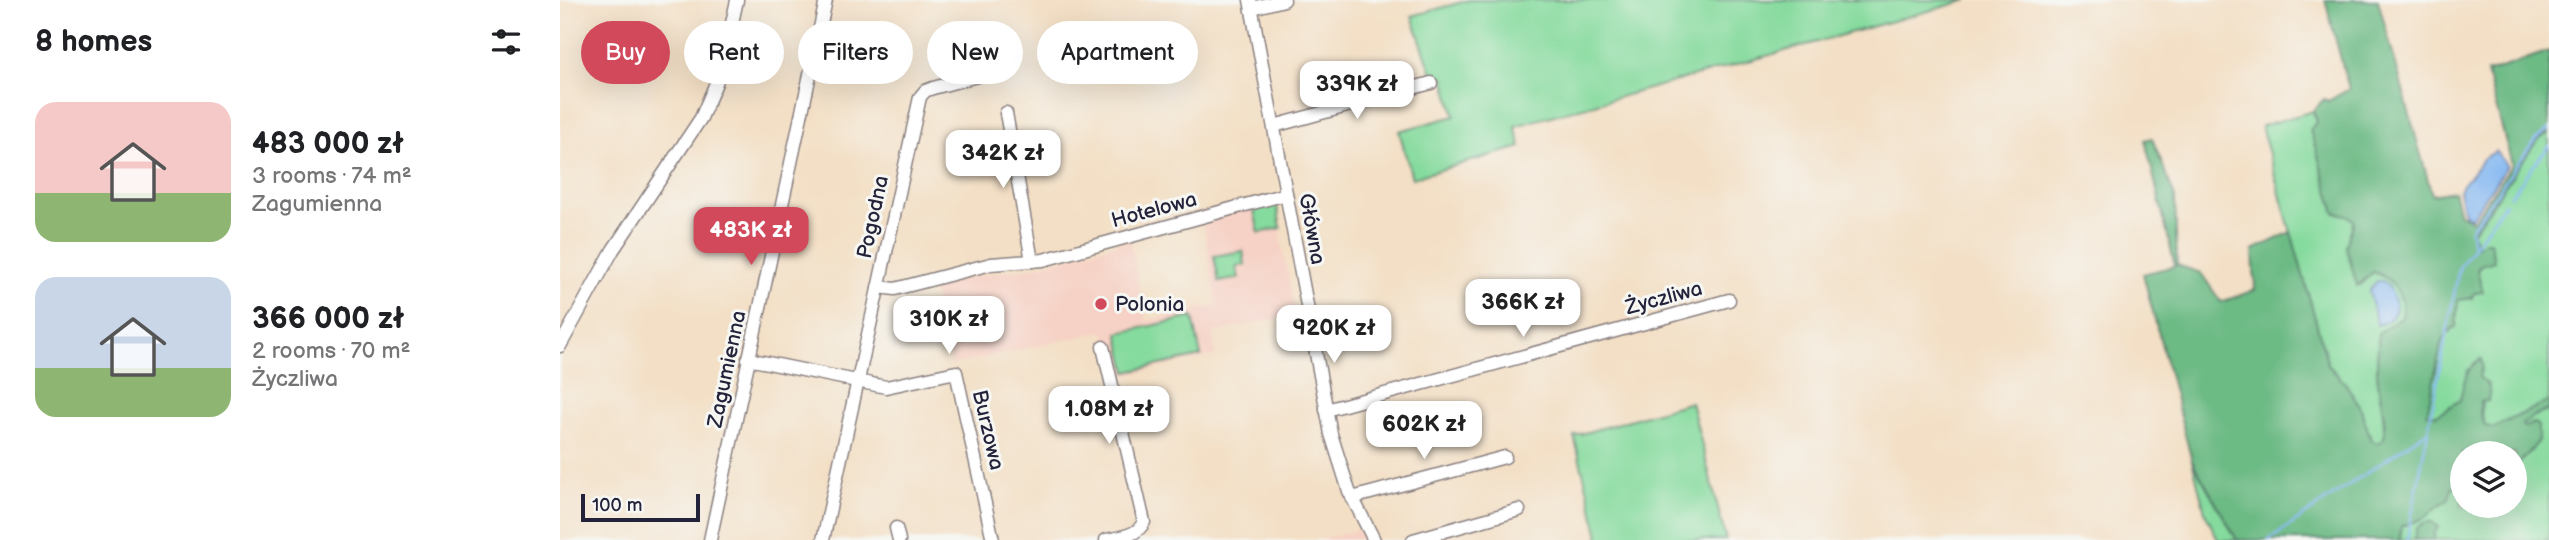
<!DOCTYPE html>
<meta charset="utf-8">
<style>
:root{--surface:#fff;--page:#f6f6f6;--text:#202124;--muted:#757577;--accent:#d1495b}
body{margin:0;font-family:"Balsamiq Sans",sans-serif;background:var(--page);color:var(--text);height:100vh;display:flex;flex-direction:column;font-size:26px;white-space:nowrap}
*{box-sizing:border-box;margin:0}
p{font-size:23px;color:var(--muted)}
.icon{flex:none;width:38px;height:38px;fill:none;stroke:currentColor;stroke-width:2;stroke-linecap:round;stroke-linejoin:round}
.map{position:relative;flex:1;overflow:hidden}
.panel{display:flex;flex-direction:column;background:var(--surface);width:560px}
.panel>*{flex:none}
.guide{position:absolute;left:21px;top:21px;width:665px;height:63px;display:flex;gap:14px}
.buttons{position:absolute;left:1890px;top:441px;display:grid;gap:14px}
.buttons a{display:grid;place-items:center;width:77px;height:77px;border-radius:50%;background:var(--surface);box-shadow:0 7px 28px #0002;font-size:35px}
.scale{position:absolute;left:21px;bottom:18px;width:119px;box-sizing:border-box;padding-left:7px;border:4px solid #22223b;border-top:0;font-size:19px;line-height:24px;white-space:nowrap;color:#22223b;-webkit-text-stroke:5px #f6f6f2;paint-order:stroke}
.price{position:absolute;translate:-50% -60px;padding:0 16px;border-radius:14px;background:#fff;color:#222;font-size:23px;line-height:46px;filter:drop-shadow(0 2px 4px #0008)}
.price::after{content:'';position:absolute;left:50%;top:42px;width:21px;height:16px;margin-left:-10px;background:inherit;clip-path:polygon(0 0,100% 0,50% 100%)}
.price.on{background:var(--accent);color:#fff}
ul{padding:0;list-style:none}
li{display:flex;align-items:center;gap:21px;height:175px;padding:0 35px}
li span{display:grid;place-items:center;flex:none;width:196px;height:140px;border-radius:21px;color:#555}
li>.icon{margin-inline-start:auto}
span .icon{width:84px;height:84px;fill:#fffc;stroke-width:1}
li b{font-size:30px}
h2{display:flex;justify-content:space-between;align-items:center;height:84px;padding:0 35px;font-size:30px}
.pill{padding:0 24px;border-radius:32px;background:var(--surface);box-shadow:0 7px 28px #0002;font-size:24px;line-height:63px}
.pill.on{background:var(--accent);color:#fff}
main{display:flex;flex:1;min-height:0}
.map>svg:first-child{display:block}
</style>
<main>
<section class="panel">
<h2>8 homes<svg class="icon" aria-label="filters" viewBox="0 0 24 24"><path d="M4 7h16M4 17h16"/><circle cx="9" cy="7" r="2"/><circle cx="15" cy="17" r="2"/></svg></h2>
<ul>
<li><span style="background:linear-gradient(#f6c9c9 65%,#8fb573 0)"><svg class="icon" aria-label="home" viewBox="0 0 24 24"><path d="M3 11l9-7 9 7M6 9v11h12V9"/></svg></span><div><b>483 000 zł</b><p>3 rooms · 74 m²</p><p>Zagumienna</p></div></li>
<li><span style="background:linear-gradient(#c9d6e8 65%,#8fb573 0)"><svg class="icon" aria-label="home" viewBox="0 0 24 24"><path d="M3 11l9-7 9 7M6 9v11h12V9"/></svg></span><div><b>366 000 zł</b><p>2 rooms · 70 m²</p><p>Życzliwa</p></div></li>
</ul>
</section>
<div class="map">
<svg width="1989" height="540" viewBox="0 0 1989 540">
<rect width="100%" height="100%" fill="#f6f6f2"/>
<filter id="ink" filterUnits="userSpaceOnUse"><feTurbulence type="fractalNoise" baseFrequency=".0143" numOctaves="2"/><feDisplacementMap in="SourceGraphic" scale="14" xChannelSelector="R" yChannelSelector="G"/><feConvolveMatrix kernelMatrix="1 2 1 2 8 2 1 2 1" color-interpolation-filters="sRGB"/></filter>
<filter id="wash" filterUnits="userSpaceOnUse"><feTurbulence type="fractalNoise" baseFrequency=".00686" numOctaves="4" result="noise"/><feDisplacementMap in="SourceGraphic" scale="28" xChannelSelector="R" yChannelSelector="G"/><feGaussianBlur stdDeviation="1.57" result="paint"/><feColorMatrix in="noise" values="0 0 0 0 0 0 0 0 0 0 0 0 0 0 0 0 0 1.4 0 .05"/><feComposite in="paint" operator="in"/></filter>
<g filter="url(#wash)">
<rect width="100%" height="100%" fill="#f3dfc5"/>
<!-- built -->
<g fill="#f6d1c5">
<polygon points="716,201 722,235 720,236 736,314 652,333 656,355 555,378 544,331 392,365 372,286 442,271 467,269 570,240 586,321 657,305 643,220"/>
<polygon points="798,530 805,540 758,540"/>
</g>
<!-- green -->
<g fill="#85da9d" stroke="#547e6c" stroke-width="2">
<polygon points="909,0 1408,0 955,126 961,147 852,178 839,131 895,116 884,77 874,79 852,16"/>
<path d="M1753,111L1787,215L1794,221L1786,246L1800,285L1813,272C1833,277 1846,298 1842,317L1818,334C1819,345 1817,355 1817,367C1817,391 1826,414 1824,439L1817,444L1811,440C1802,411 1791,386 1768,365L1701,126Z"/>
<path d="M1989,132V401L1933,428L1925,426C1919,409 1921,401 1929,385L1908,370L1900,400L1876,415L1867,414L1882,340L1892,328L1896,327L1898,300L1912,298L1913,293L1922,292L1917,270L1933,253L1930,247L1917,246L1912,233L1976,142Z"/>
<polygon points="716,201 721,228 699,233 693,206"/>
<polygon points="683,251 685,265 676,267 679,278 659,282 654,256"/>
<polygon points="633,317 641,356 567,372 558,333"/>
<polygon points="1131,402 1166,540 1040,540 1014,436"/>
<path d="M1989,410V540H1840L1841,526C1850,523 1861,521 1869,514C1876,508 1879,504 1888,500L1891,488L1901,483L1902,479V506H1955V468L1974,447L1978,440V428L1964,427L1962,424L1974,416Z"/>
<polygon points="1632,461 1677,540 1658,540 1645,512"/>
</g>
<!-- forest -->
<g fill="#6cba84" stroke="#476e60" stroke-width="2">
<path d="M1765,0H1818L1872,195L1894,191L1900,214L1913,221L1952,165L1927,73L1989,51V132L1976,142L1912,232L1917,246L1925,241H1930L1934,261L1920,265L1917,270L1923,292L1914,293L1911,298L1898,300L1896,327L1892,328L1882,340L1867,413L1876,415L1900,400C1904,384 1905,367 1921,359L1922,367L1919,377C1929,385 1931,388 1928,401L1920,402V412L1925,426L1933,428L1989,401V410L1974,416L1962,424L1964,427L1975,423L1978,426V440L1974,447L1955,468V453H1902V483L1892,488L1888,500C1879,504 1876,508 1869,514C1861,521 1851,523 1841,526L1840,540H1677L1632,461L1583,274L1615,266L1585,140L1592,138L1615,197L1617,265L1641,273L1661,302L1695,290L1693,250L1731,232L1768,365L1786,384L1801,409L1811,440L1817,443L1824,439C1827,414 1817,391 1817,367C1817,355 1819,345 1818,333L1842,317C1846,298 1833,277 1813,272L1797,286L1786,246L1794,221L1787,215L1775,213L1750,130L1757,121L1753,111L1764,99L1768,101L1789,89Z"/>
<polygon points="1865,522 1872,522 1878,527 1874,534 1874,540 1854,540 1857,528"/>
</g>
<!-- water -->
<g fill="#84b7f1" stroke="#536c96" stroke-width="2">
<polygon points="1936,151 1947,166 1911,218 1904,214 1899,190 1923,159"/>
<path d="M1817,281H1823C1839,297 1843,318 1817,325L1809,290Z"/>
</g>
<g fill="none" stroke-linecap="round" stroke-linejoin="round">
<!-- stream -->
<g stroke="#84b7f1" stroke-width="2.5">
<polyline points="1950,196 1989,146"/>
<polyline points="1913,248 1911,229 1975,140 1989,129"/>
<polyline points="1709,540 1867,431"/>
<polyline points="1847,540 1899,268 1945,203"/>
</g>
</g>
</g>
<g filter="url(#ink)">
<g fill="none" stroke-linecap="round" stroke-linejoin="round">
<!-- minor casing -->
<g stroke="#8a8080" stroke-width="15">
<g id="minor">
<polyline points="690,0 771,434 789,491 814,540"/>
<polyline points="692,8 724,0"/>
<polyline points="446,113 472,261"/>
<polyline points="714,126 871,83"/>
<polyline points="318,287 335,289 431,264 483,260 726,194"/>
<polyline points="0,346 53,250 141,118 156,83 167,46 177,0"/>
<path d="M543,347L584,522C577,536 561,537 546,540"/>
<polyline points="188,359 326,387 396,372 433,540"/>
<polyline points="766,410 1169,300"/>
<polyline points="792,498 945,457"/>
<polyline points="336,528 339,540"/>
<polyline points="150,540 266,0"/>
<polyline points="263,540 360,97 365,91 373,88 428,73"/>
<polyline points="853,540 959,510"/>
</g>
</g>
<!-- minor -->
<use href="#minor" stroke="#fff" stroke-width="12"/>
</g>
</g>
<!-- markers -->
<circle fill="#d1495b" stroke="#f6f6f2" stroke-width="2.5" cx="541" cy="304" r="7"/>
<g text-anchor="middle" dominant-baseline="central" stroke-width="6" stroke-linejoin="round" paint-order="stroke">
<!-- street labels -->
<g font-size="21" fill="#22223b" stroke="#f6f6f2">
<text transform="translate(594 210) rotate(-15)">Hotelowa</text>
<text transform="translate(313 217) rotate(-78)">Pogodna</text>
<text transform="translate(752 229) rotate(80)">Główna</text>
<text transform="translate(1104 298) rotate(-15)">Życzliwa</text>
<text transform="translate(167 369) rotate(-78)">Zagumienna</text>
<text transform="translate(428 430) rotate(77)">Burzowa</text>
</g>
<!-- poi labels -->
<g font-size="21" fill="#22223b" stroke="#f6f6f2" text-anchor="start">
<text x="555" y="304">Polonia</text>
</g>
</g>
</svg>
<div class="buttons">
<a><svg class="icon" aria-label="layers" viewBox="0 0 24 24"><path d="M12 4l9 5-9 5-9-5zM3 14l9 5 9-5"/></svg></a>
</div>
<div class="scale">100 m</div>
<b class="price" style="left:797px;top:121px">339K zł</b>
<b class="price" style="left:443px;top:190px">342K zł</b>
<b class="price on" style="left:191px;top:267px">483K zł</b>
<b class="price" style="left:963px;top:339px">366K zł</b>
<b class="price" style="left:389px;top:356px">310K zł</b>
<b class="price" style="left:774px;top:365px">920K zł</b>
<b class="price" style="left:549px;top:446px">1.08M zł</b>
<b class="price" style="left:864px;top:461px">602K zł</b>
<div class="guide">
<a class="pill on">Buy</a>
<a class="pill">Rent</a>
<a class="pill">Filters</a>
<a class="pill">New</a>
<a class="pill">Apartment</a>
</div>
</div>
</main>
